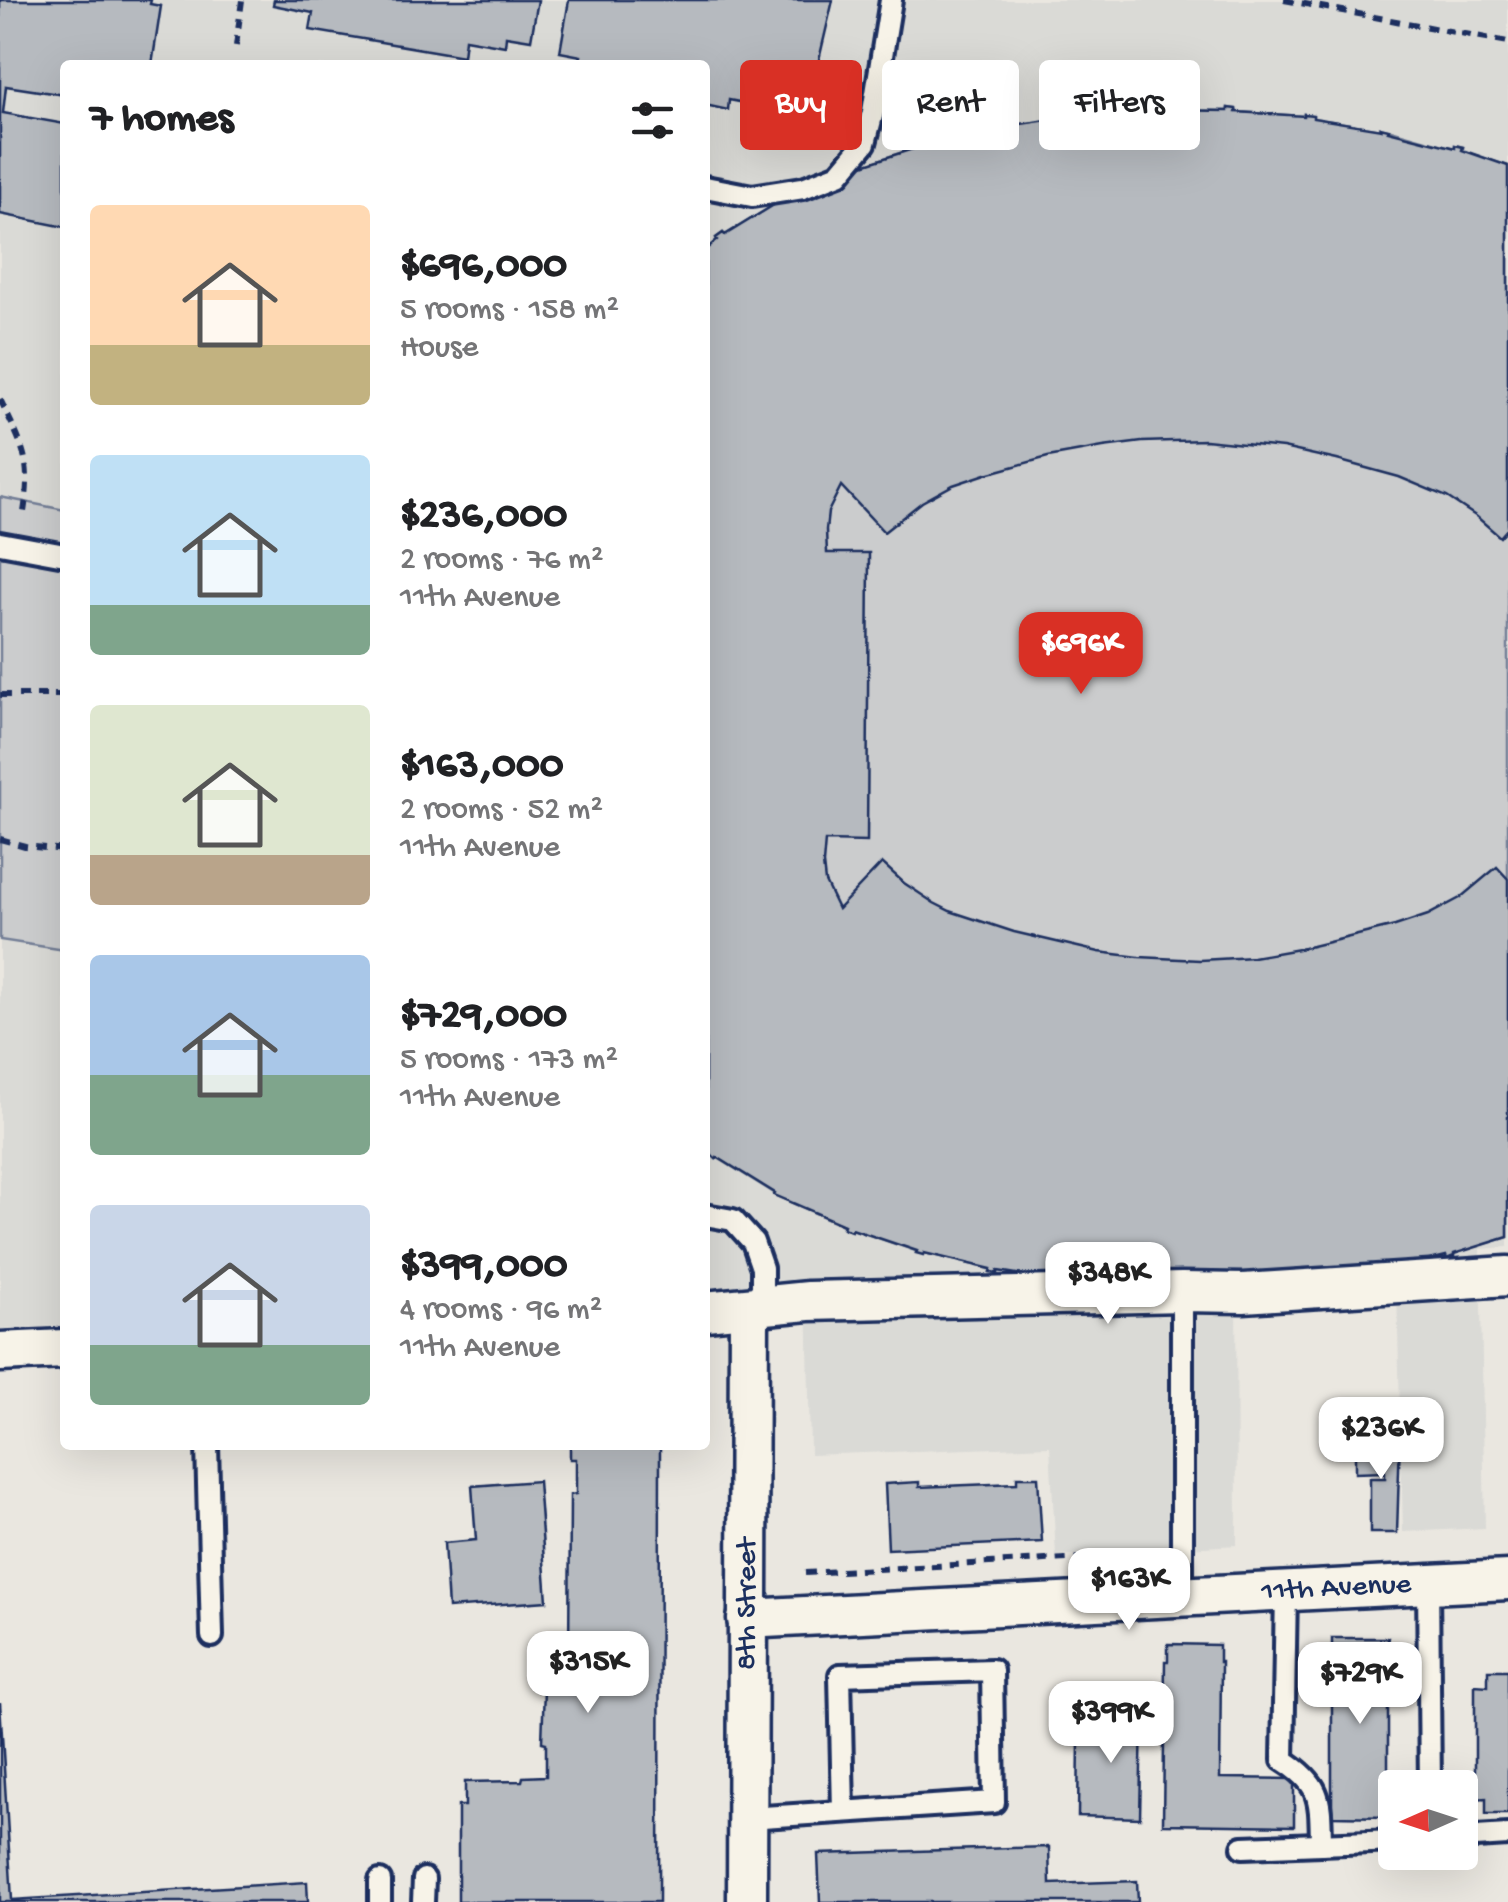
<!DOCTYPE html>
<meta charset="utf-8">
<style>
:root{--surface:#fff;--page:#f6f6f6;--text:#202124;--muted:#757577;--accent:#d93025}
body{margin:0;font-family:"Gochi Hand",sans-serif;background:var(--page);color:var(--text);height:100vh;display:flex;flex-direction:column;font-size:38px;white-space:nowrap}
*{box-sizing:border-box;margin:0}
p{font-size:32px;color:var(--muted)}
.icon{flex:none;width:55px;height:55px;fill:none;stroke:currentColor;stroke-width:2;stroke-linecap:round;stroke-linejoin:round}
.map{position:relative;flex:1;overflow:hidden}
.sheet{position:absolute;left:60px;top:60px;width:650px;height:1390px;display:flex;flex-direction:column;background:var(--surface);border-radius:10px;box-shadow:0 10px 40px #0002}
.sheet>*{flex:none}
.hud{position:absolute;left:740px;top:60px;width:618px;height:90px;display:flex;gap:20px}
.needle{width:65px;rotate:267deg}
.buttons{position:absolute;left:1378px;top:1770px;display:grid;gap:20px}
.buttons a{display:grid;place-items:center;width:100px;height:100px;border-radius:10px;background:var(--surface);box-shadow:0 10px 40px #0002;font-size:50px}
.price{position:absolute;translate:-50% -85px;padding:0 22px;border-radius:20px;background:#fff;color:#222;font-size:32px;line-height:65px;filter:drop-shadow(0 2px 5px #0008)}
.price::after{content:'';position:absolute;left:50%;top:60px;width:30px;height:22px;margin-left:-15px;background:inherit;clip-path:polygon(0 0,100% 0,50% 100%)}
.price.current{background:var(--accent);color:#fff}
ul{padding:0;list-style:none}
li{display:flex;align-items:center;gap:30px;height:250px;padding:0 30px}
li span{display:grid;place-items:center;flex:none;width:280px;height:200px;border-radius:10px;color:#555}
li>.icon{margin-inline-start:auto}
span .icon{width:120px;height:120px;fill:#fffc;stroke-width:1}
li b{font-size:42px}
h2{display:flex;justify-content:space-between;align-items:center;height:120px;padding:0 30px;font-size:42px}
.tag{padding:0 35px;border-radius:10px;background:var(--surface);box-shadow:0 10px 40px #0002;font-size:35px;line-height:90px}
.tag.current{background:var(--accent);color:#fff}
.map>svg:first-child{display:block}
</style>
<div class="map">
<svg width="1508" height="1902" viewBox="0 0 1508 1902">
<rect width="100%" height="100%" fill="#eae7e0"/>
<filter id="ink" filterUnits="userSpaceOnUse"><feTurbulence type="fractalNoise" baseFrequency=".01" numOctaves="2"/><feDisplacementMap in="SourceGraphic" scale="20" xChannelSelector="R" yChannelSelector="G"/><feConvolveMatrix kernelMatrix="1 2 1 2 8 2 1 2 1" color-interpolation-filters="sRGB"/></filter>
<g filter="url(#ink)">
<!-- built -->
<polygon fill="#dadad6" points="0,0 1508,0 1508,1247 1480,1249 1485,1528 1403,1532 1397,1289 1236,1261 1237,1545 1056,1556 1050,1446 810,1455 807,1283 705,1288 705,65 65,65 65,1326 0,1329"/>
<!-- green -->
<g fill="#cbcccd" stroke="#737e96" stroke-width="2.5">
<polygon points="1151,107 1159,107 1160,110 1227,111 1228,108 1236,109 1237,112 1304,116 1304,114 1313,115 1313,118 1380,129 1380,127 1454,148 1455,145 1463,147 1463,151 1508,166 1508,1237 1454,1253 1454,1256 1447,1259 1445,1256 1066,1282 999,1271 998,1273 990,1272 990,1269 925,1253 916,1253 916,1251 852,1229 851,1231 843,1228 843,1225 774,1195 774,1193 718,1158 716,1159 705,1148 705,250 717,240 716,238 723,233 725,235 782,200 859,164 861,166 924,145 925,142 932,140 933,142 1007,124 1008,126 1075,116 1075,113 1083,113 1084,115 1150,110"/>
<polygon points="0,497 65,510 65,950 0,940"/>
</g>
<!-- building -->
<g fill="#b6babf" stroke="#1b2f5e" stroke-width="2.5">
<polygon points="0,0 151,0 150,4 161,6 152,65 65,65 65,95 6,86 3,113 65,124 65,227 0,214"/>
<polygon points="274,0 538,0 531,40 506,36 505,46 465,39 463,56 310,30 313,13 273,5"/>
<polygon points="569,0 833,0 818,64 823,65 812,116 729,100 728,110 705,105 705,65 579,65 581,56 560,52"/>
<polygon points="1151,107 1159,107 1159,110 1228,111 1228,108 1236,109 1236,112 1304,116 1304,114 1313,115 1313,118 1381,129 1380,127 1389,129 1388,131 1455,148 1455,145 1463,147 1462,150 1508,166 1508,528 1500,537 1477,517 1447,497 1399,477 1337,460 1283,448 1205,440 1142,442 1103,447 1048,457 986,474 953,485 922,502 884,532 841,486 828,512 826,530 827,553 869,553 867,842 825,841 823,864 825,882 838,909 882,863 904,883 934,903 950,911 1014,932 1099,952 1139,957 1200,960 1253,957 1304,948 1395,926 1428,915 1460,898 1497,867 1508,879 1508,1237 1454,1254 1454,1256 1447,1259 1446,1256 1380,1272 1066,1282 998,1271 998,1273 990,1272 991,1269 924,1253 923,1255 916,1253 917,1251 852,1229 851,1231 843,1228 844,1225 774,1195 775,1193 717,1157 716,1159 705,1148 705,250 717,240 716,238 723,233 725,235 782,200 859,164 860,166 925,145 925,142 932,140 933,142 1007,124 1007,126 1075,116 1075,113 1083,113 1083,115 1151,110"/>
<polygon points="1385,1437 1400,1437 1397,1533 1370,1533 1370,1478 1385,1478 1385,1472 1355,1473 1355,1443 1385,1443"/>
<polygon points="570,1445 660,1445 659,1902 458,1902 458,1806 465,1806 465,1782 522,1781 523,1777 546,1776 546,1743 542,1742 545,1662 569,1663 570,1495 576,1494 576,1459 570,1459"/>
<polygon points="1017,1477 1038,1477 1042,1542 888,1549 885,1484 919,1482 919,1487 1017,1483"/>
<polygon points="538,1481 547,1601 448,1608 444,1543 476,1540 472,1486"/>
<polygon points="1332,1638 1388,1638 1388,1817 1332,1816"/>
<polygon points="1168,1644 1219,1645 1219,1662 1221,1662 1220,1778 1294,1779 1294,1826 1163,1824 1165,1661 1168,1661"/>
<polygon points="1488,1670 1508,1670 1508,1814 1486,1814 1486,1798 1475,1799 1475,1685 1488,1686"/>
<polygon points="0,1702 12,1900 307,1882 308,1902 0,1902"/>
<polygon points="1087,1713 1142,1714 1140,1818 1078,1816 1079,1739 1087,1740"/>
<polygon points="1049,1847 1050,1884 1137,1881 1138,1902 820,1902 818,1854"/>
</g>
<g fill="none" stroke-linecap="round" stroke-linejoin="round">
<!-- lane casing -->
<g stroke="#1b2f5e" stroke-width="28">
<g id="lane">
<polyline points="705,187 752,196 803,188 839,174 865,143 873,112 891,0"/>
<polyline points="0,543 65,555"/>
<polyline points="705,1215 733,1220 753,1242 762,1268 762,1289 749,1308"/>
<polyline points="1182,1292 1182,1596"/>
<polyline points="207,1445 212,1636"/>
<polyline points="1428,1583 1430,1788"/>
<path d="M1286,1591L1283,1760C1323,1785 1320,1801 1321,1844"/>
<polyline points="747,1818 994,1802 992,1670 840,1675 843,1811"/>
<polyline points="1460,1838 1508,1835"/>
<polyline points="1243,1847 1395,1841"/>
<polyline points="380,1881 380,1902"/>
<polyline points="423,1902 424,1879"/>
</g>
</g>
<!-- street casing -->
<g stroke="#1b2f5e" stroke-width="45">
<g id="street">
<polyline points="705,1311 808,1301 1182,1292 1243,1293 1508,1276"/>
<polyline points="0,1352 65,1349"/>
<path id="s1" d="M747,1619L1508,1580"/>
<path id="s2" d="M747,1902L749,1308"/>
</g>
</g>
<!-- path -->
<g stroke="#1b2f5e" stroke-width="6" stroke-dasharray="10 8" stroke-linecap="butt">
<polyline points="1284,0 1508,42"/>
<polyline points="236,46 242,0"/>
<path d="M0,399C24,450 33,460 23,518"/>
<polyline points="0,695 65,695"/>
<polyline points="0,839 25,846 65,850"/>
<polyline points="805,1573 1120,1556"/>
</g>
<!-- lane -->
<use href="#lane" stroke="#f7f3e8" stroke-width="20"/>
<!-- street -->
<use href="#street" stroke="#f7f3e8" stroke-width="38"/>
</g>
</g>
<g text-anchor="middle" dominant-baseline="central" stroke-width="10" stroke-linejoin="round" paint-order="stroke">
<!-- street labels -->
<g font-size="30" fill="#1b2f5e" stroke="#f7f3e8">
<text stroke="none"><textPath href="#s1" startOffset="590">11th Avenue</textPath></text>
<text stroke="none"><textPath href="#s2" startOffset="298">8th Street</textPath></text>
</g>
</g>
</svg>
<div class="buttons">
<a><svg class="needle" viewBox="-14 -14 28 28"><path d="M0-13l5 13h-10z" fill="#e53935"/><path d="M0 13l5-13h-10z" fill="#757577"/></svg></a>
</div>
<b class="price current" style="left:1081px;top:697px">$696K</b>
<b class="price" style="left:1108px;top:1327px">$348K</b>
<b class="price" style="left:1381px;top:1482px">$236K</b>
<b class="price" style="left:1129px;top:1633px">$163K</b>
<b class="price" style="left:588px;top:1716px">$315K</b>
<b class="price" style="left:1360px;top:1727px">$729K</b>
<b class="price" style="left:1111px;top:1766px">$399K</b>
<div class="hud">
<a class="tag current">Buy</a>
<a class="tag">Rent</a>
<a class="tag">Filters</a>
</div>
<section class="sheet">
<h2>7 homes<svg class="icon" aria-label="filters" viewBox="0 0 24 24"><path d="M4 7h16M4 17h16"/><circle cx="9" cy="7" r="2"/><circle cx="15" cy="17" r="2"/></svg></h2>
<ul>
<li><span style="background:linear-gradient(#ffd9b3 70%,#c2b280 0)"><svg class="icon" aria-label="home" viewBox="0 0 24 24"><path d="M3 11l9-7 9 7M6 9v11h12V9"/></svg></span><div><b>$696,000</b><p>5 rooms · 158 m²</p><p>House</p></div></li>
<li><span style="background:linear-gradient(#bfe0f5 75%,#7fa58c 0)"><svg class="icon" aria-label="home" viewBox="0 0 24 24"><path d="M3 11l9-7 9 7M6 9v11h12V9"/></svg></span><div><b>$236,000</b><p>2 rooms · 76 m²</p><p>11th Avenue</p></div></li>
<li><span style="background:linear-gradient(#dfe7d0 75%,#b9a48a 0)"><svg class="icon" aria-label="home" viewBox="0 0 24 24"><path d="M3 11l9-7 9 7M6 9v11h12V9"/></svg></span><div><b>$163,000</b><p>2 rooms · 52 m²</p><p>11th Avenue</p></div></li>
<li><span style="background:linear-gradient(#a9c7e8 60%,#7fa58c 0)"><svg class="icon" aria-label="home" viewBox="0 0 24 24"><path d="M3 11l9-7 9 7M6 9v11h12V9"/></svg></span><div><b>$729,000</b><p>5 rooms · 173 m²</p><p>11th Avenue</p></div></li>
<li><span style="background:linear-gradient(#c9d6e8 70%,#7fa58c 0)"><svg class="icon" aria-label="home" viewBox="0 0 24 24"><path d="M3 11l9-7 9 7M6 9v11h12V9"/></svg></span><div><b>$399,000</b><p>4 rooms · 96 m²</p><p>11th Avenue</p></div></li>
</ul>
</section>
</div>
